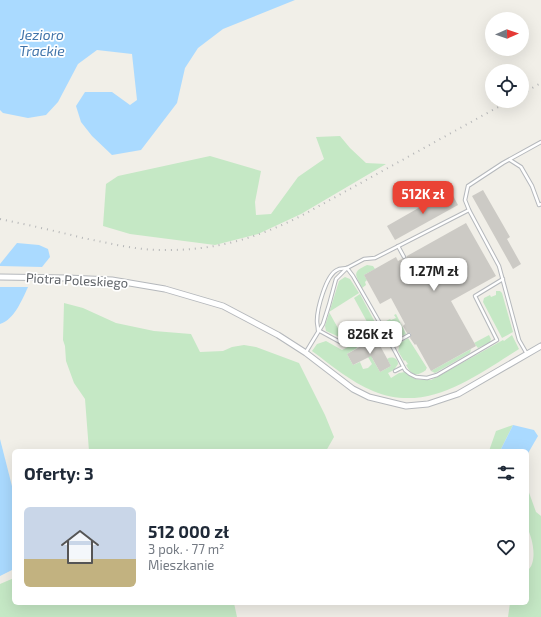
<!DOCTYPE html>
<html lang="pl">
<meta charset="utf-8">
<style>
:root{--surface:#fff;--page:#f2f2f3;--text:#1f2937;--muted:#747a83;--accent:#ea4335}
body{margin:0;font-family:"Exo 2",sans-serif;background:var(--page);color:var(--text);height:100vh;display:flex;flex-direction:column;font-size:15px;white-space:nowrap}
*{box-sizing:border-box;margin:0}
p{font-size:13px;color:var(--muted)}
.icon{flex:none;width:22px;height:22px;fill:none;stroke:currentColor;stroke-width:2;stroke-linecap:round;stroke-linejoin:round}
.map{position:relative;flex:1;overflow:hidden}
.side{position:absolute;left:12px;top:449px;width:517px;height:156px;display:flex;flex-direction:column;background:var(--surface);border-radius:6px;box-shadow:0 4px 16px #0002}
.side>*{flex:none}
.needle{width:26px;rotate:88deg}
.controls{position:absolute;left:485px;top:12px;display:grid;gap:8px}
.controls a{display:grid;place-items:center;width:44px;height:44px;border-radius:50%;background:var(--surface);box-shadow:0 4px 16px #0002;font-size:20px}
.price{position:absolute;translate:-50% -34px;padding:0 9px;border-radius:8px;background:#fff;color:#222;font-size:13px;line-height:26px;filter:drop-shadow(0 1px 2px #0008)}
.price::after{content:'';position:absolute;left:50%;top:24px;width:12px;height:9px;margin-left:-6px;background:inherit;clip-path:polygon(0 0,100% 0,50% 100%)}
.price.selected{background:var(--accent);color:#fff}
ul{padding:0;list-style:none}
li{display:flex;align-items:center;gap:12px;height:100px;padding:0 12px}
li span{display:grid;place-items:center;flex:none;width:112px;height:80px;border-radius:6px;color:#555}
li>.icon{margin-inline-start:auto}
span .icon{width:48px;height:48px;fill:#fffc;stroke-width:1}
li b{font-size:17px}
h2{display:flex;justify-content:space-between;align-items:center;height:48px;padding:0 12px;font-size:17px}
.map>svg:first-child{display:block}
</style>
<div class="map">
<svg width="541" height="617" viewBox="0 0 541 617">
<rect width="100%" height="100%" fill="#f1efe8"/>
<!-- green -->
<g fill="#c5e8c5">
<polygon points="340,136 350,148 366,163 386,164 301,214 258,234 215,245 130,234 103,226 106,184 118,176 210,156 261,171 255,202 256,215 271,214 298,177 324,159 316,137"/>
<path d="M367,265L373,266L375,269L364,275L367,280L365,282L366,285L362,288C355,274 352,272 367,265Z"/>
<polygon points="345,277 350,279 359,293 329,312 344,339 348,337 348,340 346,340 326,331 325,326 339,281"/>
<polygon points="496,291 500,291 502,293 513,332 502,338 483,302 484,298 490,295 491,297 496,295"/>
<polygon points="360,294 378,328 372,331 354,298"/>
<polygon points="64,303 83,308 116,323 154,331 191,334 200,352 223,351 232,347 244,345 256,347 299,363 325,415 334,437 326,451 89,451 85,399 74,383 66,361 65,346 63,340"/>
<path d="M396,314L406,334C394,340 386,339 384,323L386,321L390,319L391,320L396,318L394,315Z"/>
<polygon points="489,335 491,339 490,342 478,348 474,343"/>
<path d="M512,335L519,349C475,376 428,414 373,391C351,382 331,365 312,351L317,344L326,341L342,350L354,344L357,348L347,354L353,365L360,362L363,369L368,368L372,364L368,357L372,355V358L380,372L391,366L387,359C392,356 398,358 398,364L394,370L388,373L391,378L399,373L405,372L415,379L421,380H431L437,377L503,340L504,341Z"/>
<path d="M408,338L427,368L426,369V370C416,377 412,376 406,365L408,364L405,360L404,361L398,351L400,343Z"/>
<polygon points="471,349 470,353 435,373 431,371"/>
<polygon points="513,425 500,451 489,451 496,431"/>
<path d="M527,487L536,512L541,516V617H508L510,603H527V571C538,563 533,538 527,528Z"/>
<polygon points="14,578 14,603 234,603 237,617 0,617 0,584"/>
</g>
<!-- water -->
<g fill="#aadaff">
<polygon points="0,0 295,0 223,29 198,48 185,68 177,103 141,150 112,155 92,136 81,122 76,106 85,92 112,92 130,105 137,100 132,54 97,50 78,64 58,102 46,115 28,118 3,113 0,110"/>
<polygon points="17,243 39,245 48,249 50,257 42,267 0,266 0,264"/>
<path d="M0,287H28C22,300 14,320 0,324Z"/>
<polygon points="513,425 534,430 538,436 527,455 527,451 500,451"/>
<polygon points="0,439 14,494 14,566 12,570 0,576"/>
</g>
<!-- building -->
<g fill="#cccac5">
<polygon points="450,190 458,205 395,240 387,226"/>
<polygon points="483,190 510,237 507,239 521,264 513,269 472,196"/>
<polygon points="466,223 496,276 451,301 476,346 431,371 416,344 415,345 410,338 411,333 407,333 403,326 405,324 391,298 380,304 364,275 396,257 398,261 402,259 405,260 407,256"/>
<polygon points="376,338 391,366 380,372 371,356 353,365 347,354"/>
</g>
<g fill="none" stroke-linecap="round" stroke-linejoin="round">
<!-- lane casing -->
<g stroke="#b5b8bc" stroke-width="4.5">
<g id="lane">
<polyline points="510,160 521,167 532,186 539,205 541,204"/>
<polyline points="398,246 404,257"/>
<polyline points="347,268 353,276 381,325 405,370 410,374 416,377 427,378 437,375 497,340 475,296 503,279"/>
<path d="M347,268C344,269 340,268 337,270C326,275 317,309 317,321C317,324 318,327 318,330L340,342L348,343L350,341"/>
<polyline points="391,345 409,335"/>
<polyline points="306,352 323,324 329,305 336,279 347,268 364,259 375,258 469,210"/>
<polyline points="527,354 519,340 499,266 469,210 465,200 468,186 503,163 541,142"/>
<polyline points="395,371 403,367"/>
</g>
</g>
<!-- street casing -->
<g stroke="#b5b8bc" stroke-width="7">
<polyline id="street" points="0,277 67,278 112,280 165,289 223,306 278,335 306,353 353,389 369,397 406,406 428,404 458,394 541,346"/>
</g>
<!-- lane -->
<use href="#lane" stroke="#fff" stroke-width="2.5"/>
<!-- street -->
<use href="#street" stroke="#fff" stroke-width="5"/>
<!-- rail -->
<g stroke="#b6b7b8" stroke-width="2" stroke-dasharray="1 5" stroke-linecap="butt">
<polyline points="522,94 541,83"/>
<path d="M0,219C28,225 56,231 83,238C109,243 135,250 161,250C213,251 255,239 301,216L509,101"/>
</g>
</g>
<g text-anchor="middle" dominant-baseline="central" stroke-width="3.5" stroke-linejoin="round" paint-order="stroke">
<!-- street labels -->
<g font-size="13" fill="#5f6368" stroke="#fff">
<text transform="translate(77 280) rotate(3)">Piotra Poleskiego</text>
</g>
<!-- water labels -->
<g font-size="14" font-style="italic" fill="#4174aa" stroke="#fff">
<text x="42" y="34">Jezioro<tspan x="42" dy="16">Trackie</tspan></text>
</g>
</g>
</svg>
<div class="controls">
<a><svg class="needle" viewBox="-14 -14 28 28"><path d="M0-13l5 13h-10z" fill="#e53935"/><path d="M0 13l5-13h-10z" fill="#747a83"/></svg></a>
<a><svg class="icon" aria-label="locate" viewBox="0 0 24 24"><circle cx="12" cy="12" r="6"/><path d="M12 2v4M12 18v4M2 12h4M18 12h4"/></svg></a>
</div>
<b class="price selected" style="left:423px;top:215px">512K zł</b>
<b class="price" style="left:434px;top:292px">1.27M zł</b>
<b class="price" style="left:370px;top:355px">826K zł</b>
<section class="side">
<h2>Oferty: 3<svg class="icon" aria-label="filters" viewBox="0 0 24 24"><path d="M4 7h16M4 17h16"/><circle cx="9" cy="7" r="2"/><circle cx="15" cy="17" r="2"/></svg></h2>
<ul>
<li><span style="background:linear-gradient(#c9d6e8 65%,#c2b280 0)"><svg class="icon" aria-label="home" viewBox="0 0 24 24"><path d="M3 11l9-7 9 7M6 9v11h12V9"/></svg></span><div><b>512 000 zł</b><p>3 pok. · 77 m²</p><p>Mieszkanie</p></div><svg class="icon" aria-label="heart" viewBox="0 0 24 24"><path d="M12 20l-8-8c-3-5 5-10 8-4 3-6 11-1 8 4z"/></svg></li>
</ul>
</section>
</div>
